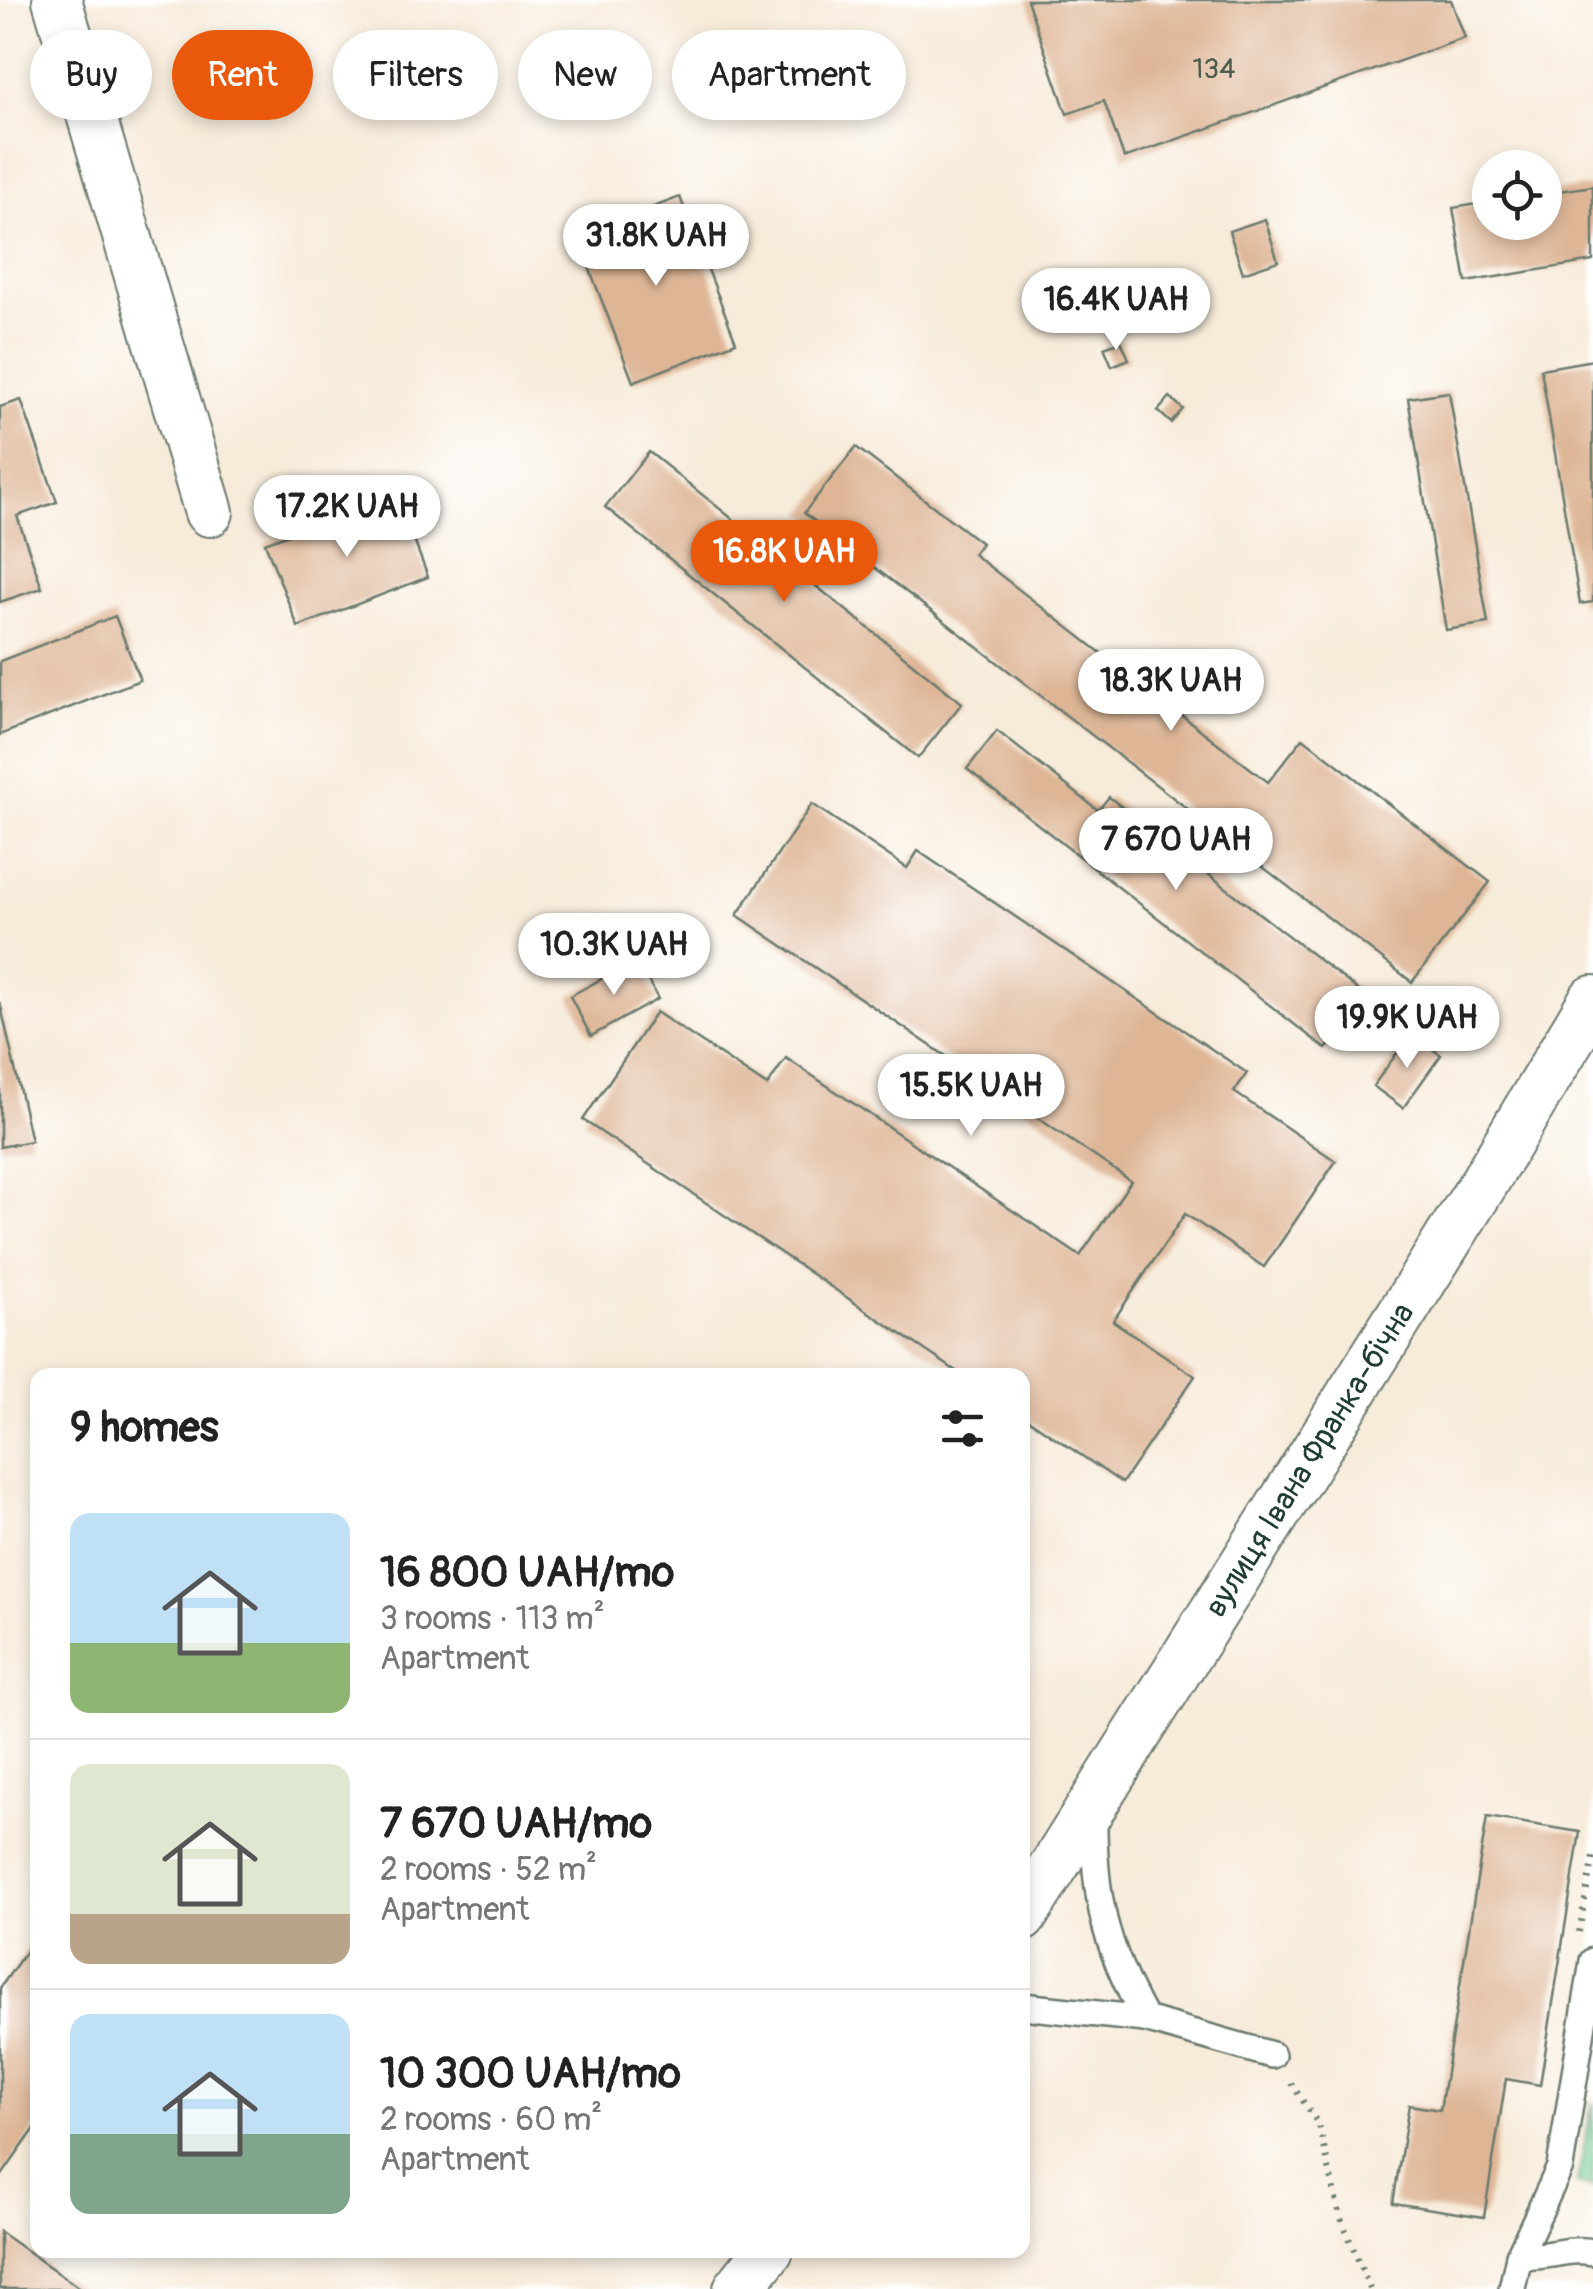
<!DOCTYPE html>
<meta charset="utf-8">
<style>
:root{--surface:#fff;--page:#f2f2f2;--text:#222;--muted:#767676;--line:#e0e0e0;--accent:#ea580c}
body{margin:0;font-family:Pangolin,sans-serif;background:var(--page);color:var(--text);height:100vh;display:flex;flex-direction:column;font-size:38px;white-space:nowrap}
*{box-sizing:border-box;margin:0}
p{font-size:32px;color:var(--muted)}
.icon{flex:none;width:55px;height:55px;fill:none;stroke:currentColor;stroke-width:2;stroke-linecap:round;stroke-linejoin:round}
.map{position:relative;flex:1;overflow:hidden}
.panel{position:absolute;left:30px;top:1368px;width:1000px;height:890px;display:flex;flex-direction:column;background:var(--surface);border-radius:20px;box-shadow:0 5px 15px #0003}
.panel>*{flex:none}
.banner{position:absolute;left:30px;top:30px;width:1000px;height:90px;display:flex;gap:20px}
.buttons{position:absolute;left:1472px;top:150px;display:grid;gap:20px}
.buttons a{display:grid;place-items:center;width:90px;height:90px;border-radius:50%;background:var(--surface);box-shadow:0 5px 15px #0003;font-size:50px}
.price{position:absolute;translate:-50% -85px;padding:0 22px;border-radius:35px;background:#fff;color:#222;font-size:32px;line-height:65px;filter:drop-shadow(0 2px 5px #0008)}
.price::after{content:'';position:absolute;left:50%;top:60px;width:30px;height:22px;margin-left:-15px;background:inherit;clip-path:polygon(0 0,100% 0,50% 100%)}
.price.current{background:var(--accent);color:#fff}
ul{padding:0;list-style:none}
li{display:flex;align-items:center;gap:30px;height:250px;padding:0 40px}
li+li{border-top:2px solid var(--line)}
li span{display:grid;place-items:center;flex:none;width:280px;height:200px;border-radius:20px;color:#555}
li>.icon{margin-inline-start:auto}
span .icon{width:120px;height:120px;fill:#fffc;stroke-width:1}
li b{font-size:42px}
h2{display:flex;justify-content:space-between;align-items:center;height:120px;padding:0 40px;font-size:42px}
.pill{padding:0 35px;border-radius:45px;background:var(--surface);box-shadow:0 5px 15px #0003;font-size:35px;line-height:90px}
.pill.current{background:var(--accent);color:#fff}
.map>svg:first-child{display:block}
</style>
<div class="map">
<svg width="1593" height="2289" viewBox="0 0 1593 2289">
<rect width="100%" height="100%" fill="#fff"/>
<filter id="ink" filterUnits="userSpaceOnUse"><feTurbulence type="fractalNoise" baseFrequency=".01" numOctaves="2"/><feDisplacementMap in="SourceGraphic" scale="20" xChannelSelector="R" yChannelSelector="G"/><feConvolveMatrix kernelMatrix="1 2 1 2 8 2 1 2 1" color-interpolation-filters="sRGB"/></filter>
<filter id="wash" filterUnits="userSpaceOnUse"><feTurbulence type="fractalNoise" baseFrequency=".0048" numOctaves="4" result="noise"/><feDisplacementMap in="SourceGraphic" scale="40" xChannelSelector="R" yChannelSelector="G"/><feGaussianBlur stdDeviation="2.25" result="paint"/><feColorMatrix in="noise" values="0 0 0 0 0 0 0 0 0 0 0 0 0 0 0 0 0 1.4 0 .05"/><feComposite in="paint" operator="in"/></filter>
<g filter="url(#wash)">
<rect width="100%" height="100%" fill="#f7ebd9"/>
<!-- green -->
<polygon fill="#7dd397" stroke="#4e8866" stroke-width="2.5" points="1593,2102 1593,2187 1577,2183"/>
<g id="blocks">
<!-- building -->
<g fill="#deb696">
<polygon points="1027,0 1451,0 1465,38 1124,158 1104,101 1067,114"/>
<polygon points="1593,186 1593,261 1466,282 1453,208 1490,202 1490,222 1545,222 1545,193"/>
<polygon points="680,197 736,342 633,382 577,236"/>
<polygon points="1265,219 1278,261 1243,273 1229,231"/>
<polygon points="1121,341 1129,359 1112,366 1104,347"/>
<polygon points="1593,360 1593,602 1580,604 1541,369"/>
<polygon points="1449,392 1488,623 1446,630 1408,398"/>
<polygon points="1170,397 1183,409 1171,423 1158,411"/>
<polygon points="21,400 57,502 17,516 42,588 0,602 0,407"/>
<polygon points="856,447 981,543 973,554 1268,782 1303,738 1490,882 1412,982 804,513"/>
<polygon points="649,452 962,703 918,758 605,507"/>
<polygon points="396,493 428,577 298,627 265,543"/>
<polygon points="115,616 140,680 0,735 0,661"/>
<polygon points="997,731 1098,810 1109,797 1367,997 1326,1049 967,769"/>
<polygon points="812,804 907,868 918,851 1247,1073 1234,1092 1336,1161 1264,1267 1185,1214 1113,1321 1195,1376 1122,1483 1022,1415 1022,1375 962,1375 583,1120 656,1012 767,1086 786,1058 1080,1256 1131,1181 737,915"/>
<polygon points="637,960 658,999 591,1036 570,996"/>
<polygon points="0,1002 31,1141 0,1147"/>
<polygon points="1411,1034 1441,1055 1403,1108 1373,1086"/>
<polygon points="1487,1817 1580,1832 1540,2085 1506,2079 1484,2217 1393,2203 1409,2105 1440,2110"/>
<polygon points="38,1934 38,2124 0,2178 0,1988"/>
<polygon points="0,2232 81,2289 0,2289"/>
</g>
</g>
</g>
<g filter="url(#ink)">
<use href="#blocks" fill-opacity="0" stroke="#6b7a6e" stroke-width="2.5"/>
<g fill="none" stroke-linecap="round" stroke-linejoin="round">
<!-- lane casing -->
<g stroke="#6b7a6e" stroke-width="30">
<g id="lane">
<path d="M1094,1813C1093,1897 1105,1946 1145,2019L1272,2055"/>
<polyline points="1022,2006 1145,2019"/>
<polyline points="1519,2256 1560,2167 1593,1961"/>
<path d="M1512,2289L1519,2256C1545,2259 1567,2247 1593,2252"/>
</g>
</g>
<!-- street casing -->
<g stroke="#6b7a6e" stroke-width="52">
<g id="street">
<polyline points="57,0 209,512"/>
<path id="s1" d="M1022,1917L1485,1181L1593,1000"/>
<polyline points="738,2289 769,2250"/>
</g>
</g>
<!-- path -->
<g stroke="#6b7a6e" stroke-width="6" stroke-dasharray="2.5 8" stroke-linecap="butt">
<polyline points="1579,1932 1593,1856"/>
<polyline points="1291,2083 1319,2125 1340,2216 1370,2289"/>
</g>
<!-- lane -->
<use href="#lane" stroke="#fff" stroke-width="25"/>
<!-- street -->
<use href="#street" stroke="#fff" stroke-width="48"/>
</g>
</g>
<g text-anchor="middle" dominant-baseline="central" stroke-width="8" stroke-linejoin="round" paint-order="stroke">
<!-- number labels -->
<g font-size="28" fill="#4f5b4c">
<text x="1214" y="69">134</text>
</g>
<!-- street labels -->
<g font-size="32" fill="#1f3d34" stroke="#fff">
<text stroke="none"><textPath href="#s1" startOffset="540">вулиця Івана Франка-бічна</textPath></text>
</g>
</g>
</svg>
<div class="buttons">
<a><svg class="icon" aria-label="locate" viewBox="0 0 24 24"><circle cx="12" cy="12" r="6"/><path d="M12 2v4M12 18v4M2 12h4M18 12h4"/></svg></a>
</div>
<b class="price" style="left:656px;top:289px">31.8K UAH</b>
<b class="price" style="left:1116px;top:353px">16.4K UAH</b>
<b class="price" style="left:347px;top:560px">17.2K UAH</b>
<b class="price current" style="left:784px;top:605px">16.8K UAH</b>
<b class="price" style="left:1171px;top:734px">18.3K UAH</b>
<b class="price" style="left:1176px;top:893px">7 670 UAH</b>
<b class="price" style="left:614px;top:998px">10.3K UAH</b>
<b class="price" style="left:1407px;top:1071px">19.9K UAH</b>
<b class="price" style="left:971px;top:1139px">15.5K UAH</b>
<div class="banner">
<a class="pill">Buy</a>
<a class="pill current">Rent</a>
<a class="pill">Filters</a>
<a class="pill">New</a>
<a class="pill">Apartment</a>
</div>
<section class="panel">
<h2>9 homes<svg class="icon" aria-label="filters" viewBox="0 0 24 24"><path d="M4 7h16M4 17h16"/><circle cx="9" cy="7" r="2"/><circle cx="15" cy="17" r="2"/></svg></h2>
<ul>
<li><span style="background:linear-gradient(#bfe0f5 65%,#8fb573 0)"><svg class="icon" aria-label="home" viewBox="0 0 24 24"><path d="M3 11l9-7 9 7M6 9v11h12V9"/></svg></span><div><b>16 800 UAH/mo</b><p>3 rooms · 113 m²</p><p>Apartment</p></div></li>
<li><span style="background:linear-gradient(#dfe7d0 75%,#b9a48a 0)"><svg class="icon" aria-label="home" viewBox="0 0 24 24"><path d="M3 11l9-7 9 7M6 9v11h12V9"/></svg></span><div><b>7 670 UAH/mo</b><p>2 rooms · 52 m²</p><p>Apartment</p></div></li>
<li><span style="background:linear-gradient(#bfe0f5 60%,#7fa58c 0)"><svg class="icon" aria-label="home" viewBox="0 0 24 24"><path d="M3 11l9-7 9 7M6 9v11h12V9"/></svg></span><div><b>10 300 UAH/mo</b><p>2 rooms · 60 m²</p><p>Apartment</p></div></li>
</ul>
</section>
</div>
